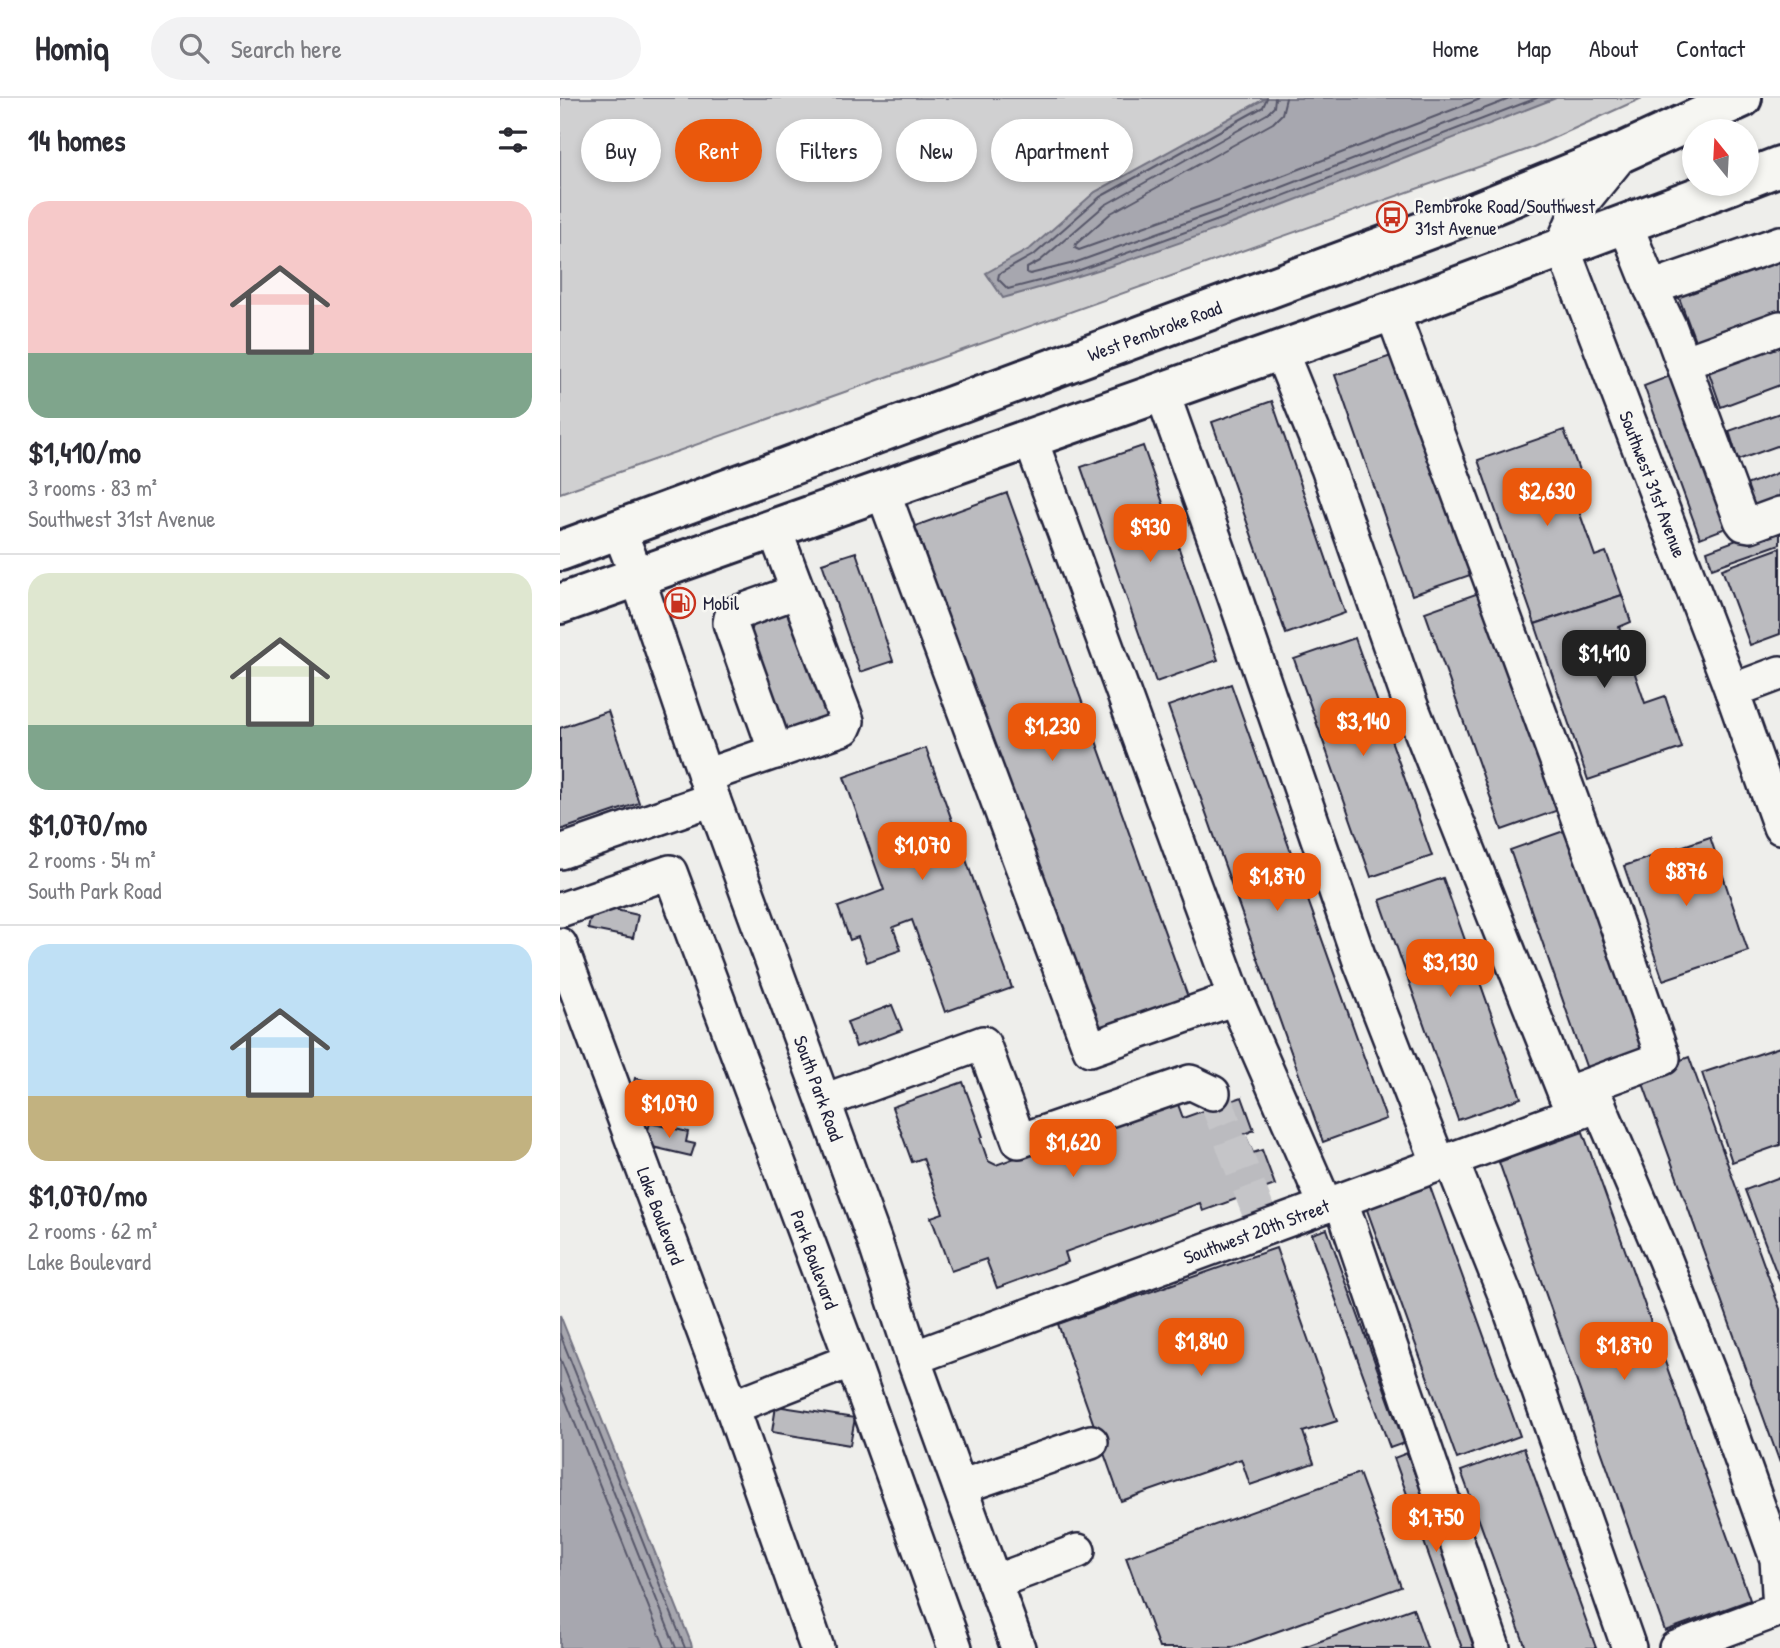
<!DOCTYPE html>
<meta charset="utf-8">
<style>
:root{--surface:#fff;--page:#f2f2f3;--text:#2b2b33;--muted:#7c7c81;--line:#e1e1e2;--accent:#ea580c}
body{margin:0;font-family:"Patrick Hand",sans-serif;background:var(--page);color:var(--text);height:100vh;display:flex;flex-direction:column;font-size:26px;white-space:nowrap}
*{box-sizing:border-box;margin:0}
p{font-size:23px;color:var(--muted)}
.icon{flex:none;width:38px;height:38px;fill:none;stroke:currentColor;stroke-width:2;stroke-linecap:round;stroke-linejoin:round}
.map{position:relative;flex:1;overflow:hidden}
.drawer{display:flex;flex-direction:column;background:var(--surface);width:560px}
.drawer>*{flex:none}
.top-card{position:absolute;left:21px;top:21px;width:665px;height:63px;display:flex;gap:14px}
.needle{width:46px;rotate:342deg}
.fabs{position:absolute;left:1122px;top:21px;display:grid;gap:14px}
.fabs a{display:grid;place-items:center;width:77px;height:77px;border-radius:50%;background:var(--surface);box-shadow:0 4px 10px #0003;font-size:35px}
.price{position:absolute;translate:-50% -60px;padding:0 16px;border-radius:14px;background:var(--accent);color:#fff;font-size:23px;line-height:46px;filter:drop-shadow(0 2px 4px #0008)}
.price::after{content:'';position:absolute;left:50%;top:42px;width:21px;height:16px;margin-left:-10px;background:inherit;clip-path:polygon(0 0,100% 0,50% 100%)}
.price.active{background:#222;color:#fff}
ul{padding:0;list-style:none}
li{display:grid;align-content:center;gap:14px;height:371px;padding:0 28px}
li+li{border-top:2px solid var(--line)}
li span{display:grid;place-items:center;height:217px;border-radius:21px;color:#555}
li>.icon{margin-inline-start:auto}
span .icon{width:126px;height:126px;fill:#fffc;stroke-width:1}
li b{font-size:30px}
h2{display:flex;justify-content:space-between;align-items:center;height:84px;padding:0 28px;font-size:30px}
.tag{padding:0 24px;border-radius:32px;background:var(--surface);box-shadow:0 4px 10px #0003;font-size:24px;line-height:63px}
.tag.active{background:var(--accent);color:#fff}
header{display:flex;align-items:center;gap:42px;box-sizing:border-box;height:98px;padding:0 35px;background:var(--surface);border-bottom:2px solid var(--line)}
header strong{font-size:33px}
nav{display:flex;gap:38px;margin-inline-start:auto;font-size:24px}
.search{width:490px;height:63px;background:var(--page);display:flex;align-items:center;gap:18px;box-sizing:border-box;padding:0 24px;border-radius:38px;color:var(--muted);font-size:26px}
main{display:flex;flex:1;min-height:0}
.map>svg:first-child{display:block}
</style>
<header>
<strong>Homiq</strong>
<div class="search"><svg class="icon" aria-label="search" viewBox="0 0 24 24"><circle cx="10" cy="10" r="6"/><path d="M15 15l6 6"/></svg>Search here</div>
<nav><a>Home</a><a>Map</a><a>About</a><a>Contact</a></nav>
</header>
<main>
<section class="drawer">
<h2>14 homes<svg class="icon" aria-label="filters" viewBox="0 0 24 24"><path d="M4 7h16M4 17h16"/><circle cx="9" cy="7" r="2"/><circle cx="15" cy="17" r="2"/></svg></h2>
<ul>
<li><span style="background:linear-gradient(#f6c9c9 70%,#7fa58c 0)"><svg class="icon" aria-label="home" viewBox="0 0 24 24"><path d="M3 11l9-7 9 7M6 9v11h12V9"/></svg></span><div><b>$1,410/mo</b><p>3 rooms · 83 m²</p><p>Southwest 31st Avenue</p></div></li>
<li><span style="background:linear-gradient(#dfe7d0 70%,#7fa58c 0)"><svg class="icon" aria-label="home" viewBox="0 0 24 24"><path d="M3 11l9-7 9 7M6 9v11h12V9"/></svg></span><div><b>$1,070/mo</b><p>2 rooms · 54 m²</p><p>South Park Road</p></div></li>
<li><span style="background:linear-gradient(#bfe0f5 70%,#c2b280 0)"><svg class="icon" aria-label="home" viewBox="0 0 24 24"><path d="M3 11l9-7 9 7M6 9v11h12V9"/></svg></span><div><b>$1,070/mo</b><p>2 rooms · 62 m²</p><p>Lake Boulevard</p></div></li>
</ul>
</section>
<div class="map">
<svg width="1220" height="1550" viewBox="0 0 1220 1550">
<rect width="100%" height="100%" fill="#eeeeeb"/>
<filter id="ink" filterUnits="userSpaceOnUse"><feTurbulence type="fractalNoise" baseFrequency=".0143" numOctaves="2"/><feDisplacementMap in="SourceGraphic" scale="14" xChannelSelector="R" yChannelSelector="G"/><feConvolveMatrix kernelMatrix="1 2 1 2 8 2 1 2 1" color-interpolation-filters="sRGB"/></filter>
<g filter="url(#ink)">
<!-- green -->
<polygon fill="#d0d0d1" stroke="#797986" stroke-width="2" points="0,0 1082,0 969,51 0,395"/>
<!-- water -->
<g fill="#a7a7af" stroke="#727281" stroke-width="2">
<path d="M706,0H996C814,70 632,149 443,200L426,175L471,150L535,94Z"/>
<polygon points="0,1217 131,1545 132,1550 0,1550"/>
</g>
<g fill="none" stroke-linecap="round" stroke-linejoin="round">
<!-- shore -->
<g stroke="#575769" stroke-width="2">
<polyline points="707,0 703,9 540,99 475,156 439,176 438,181 448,191 517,173 689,111 977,0"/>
<polyline points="715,0 714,9 707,16 545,107 480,163 467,170 467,175 470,176 514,165 686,103 952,0"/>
<polyline points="726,0 722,16 713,25 551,115 516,146 515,150 519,152 683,93 923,0"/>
<polyline points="0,1236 125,1550"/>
<polyline points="0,1260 116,1550"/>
<polyline points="0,1288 105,1550"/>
</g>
</g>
<!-- building -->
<g fill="#bbbbbf" stroke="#22223b" stroke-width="2">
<polygon points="1220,160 1220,215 1136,245 1118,197"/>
<polygon points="1220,243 1220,287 1161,309 1147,269"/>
<polygon points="843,254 919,474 852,497 775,277"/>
<polygon points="1110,278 1166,430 1140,440 1084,288"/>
<polygon points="712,303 785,515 726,536 652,324"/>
<polygon points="1220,315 1220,347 1178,362 1169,333"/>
<polygon points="1004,332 1023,383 1010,388 1035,458 1046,454 1062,497 975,526 918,362"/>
<polygon points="583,348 658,562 596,584 521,369"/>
<polygon points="1220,374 1220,402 1196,411 1186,387"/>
<polygon points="447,395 629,902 538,935 355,428"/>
<polygon points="1220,426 1220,446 1152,470 1147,453"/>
<polygon points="1220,450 1220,536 1190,547 1162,471"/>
<polygon points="296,454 333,563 300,574 262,465"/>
<polygon points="927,492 1004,710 942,732 865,514"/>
<polygon points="1062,497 1071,524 1059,529 1085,605 1105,598 1122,650 1028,682 975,526"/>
<polygon points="230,504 274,624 229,643 184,520"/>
<polygon points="795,540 872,758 811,779 734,561"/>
<polygon points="671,586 826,1021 763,1044 608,608"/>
<polygon points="48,613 79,705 0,732 0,630"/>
<polygon points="366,650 452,890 385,914 352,822 333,829 341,852 307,864 298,839 290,842 278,809 324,792 284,679"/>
<polygon points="1015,729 1093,951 1028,974 950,752"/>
<polygon points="1150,739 1188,853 1103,882 1064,768"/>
<polygon points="883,780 961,1000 898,1022 820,802"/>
<polygon points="47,810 78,817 73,840 28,831 30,821"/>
<polygon points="332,907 342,932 296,949 287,924"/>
<polygon points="1220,949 1220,1047 1172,1064 1142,975"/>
<polygon points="1129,959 1220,1211 1220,1365 1080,977"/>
<polygon points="75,980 114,989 111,999 120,1001 117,1013 70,1003"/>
<polygon points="403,984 423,1039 420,1040 428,1063 436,1067 616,1001 623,1020 682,999 694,1032 685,1036 693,1055 702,1052 715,1087 643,1113 640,1105 505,1154 508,1164 437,1190 426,1161 391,1173 371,1119 383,1115 363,1060 352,1064 332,1009"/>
<polygon points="90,1025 128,1034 126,1044 135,1046 131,1058 84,1047"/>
<polygon points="1023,1034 1190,1502 1105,1533 939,1064"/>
<polygon points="1220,1079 1220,1184 1185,1092"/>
<polygon points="869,1086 960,1338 897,1361 806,1109"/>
<polygon points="767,1131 844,1345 830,1350 752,1136"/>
<polygon points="716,1150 777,1323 743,1334 754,1365 690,1387 681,1361 561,1403 498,1226"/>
<polygon points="216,1308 295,1320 290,1347 212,1334"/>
<polygon points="964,1350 1036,1550 966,1550 901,1373"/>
<polygon points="847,1355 919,1550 902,1550 834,1360"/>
<polygon points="799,1375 841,1489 671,1550 599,1550 566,1459"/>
<polygon points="853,1510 867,1550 741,1550"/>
</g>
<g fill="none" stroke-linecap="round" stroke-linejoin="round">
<!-- minor-tunnel -->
<polyline stroke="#c5c5c8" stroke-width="33" stroke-dasharray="33 17" stroke-linecap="butt" points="653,995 698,1113"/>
<!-- minor casing -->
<g stroke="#22223b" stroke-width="38">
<g id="minor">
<path id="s1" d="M1063,54L1020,107L1002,148L1172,593L1220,729"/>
<polyline points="1065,125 1091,190 1220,145"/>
<polyline points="1091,190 1110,230 1181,422 1184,426 1190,427 1220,416"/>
<polyline points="832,213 1051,810 1103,960 1005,996"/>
<polyline points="720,252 768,370 850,605 1013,1016"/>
<polyline points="1123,265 1220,230"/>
<polyline points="602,294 659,453 800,863 879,1066"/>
<polyline points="470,340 675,900 766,1108"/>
<polyline points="322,391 530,951 675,900"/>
<path id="s2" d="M59,432L77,478L153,701L315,1144L353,1260L458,1550"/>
<polyline points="1172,593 1220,575"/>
<polyline points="216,654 170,525 171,520 174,516 238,493"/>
<polyline points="145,678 284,630 287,623 214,430"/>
<polyline points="0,754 153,701"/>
<path id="s3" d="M0,812L110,774L292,1262L395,1550"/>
<path id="s4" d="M0,847L172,1309L257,1550"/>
<polyline points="264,1003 423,945 459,1043 630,984 653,995"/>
<polyline points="891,1062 946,1199 1069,1550"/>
<polyline points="781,1103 933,1550"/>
<path id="s5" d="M353,1260L1039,1007L1105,1162L1167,1321L1217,1461L1220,1511L1116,1550"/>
<polyline points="172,1309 292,1262"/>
<polyline points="400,1389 531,1344"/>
<polyline points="434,1484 518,1453"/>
</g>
</g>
<!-- major casing -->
<g stroke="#22223b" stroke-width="44">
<g id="major">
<polyline points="1186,81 1220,68"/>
<path id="s6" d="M0,453L918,113L1063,54L1182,0"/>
<polyline points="0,506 832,213 1172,86"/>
</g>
</g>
<!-- minor -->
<use href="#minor" stroke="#f6f6f2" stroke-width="33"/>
<!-- major -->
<use href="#major" stroke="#f6f6f2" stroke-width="38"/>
</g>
</g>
<!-- icons -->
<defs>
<g id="bus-ring" transform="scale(1.575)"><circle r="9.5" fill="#f6f6f2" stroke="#c8321e" stroke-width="1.5"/><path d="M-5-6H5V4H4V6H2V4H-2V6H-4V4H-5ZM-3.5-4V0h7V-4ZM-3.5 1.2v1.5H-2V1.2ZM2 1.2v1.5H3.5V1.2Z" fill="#c8321e"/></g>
<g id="fuel-ring" transform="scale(1.575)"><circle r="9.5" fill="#f6f6f2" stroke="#c8321e" stroke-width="1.5"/><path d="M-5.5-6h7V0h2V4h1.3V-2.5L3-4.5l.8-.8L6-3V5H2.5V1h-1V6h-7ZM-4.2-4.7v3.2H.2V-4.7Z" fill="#c8321e"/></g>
</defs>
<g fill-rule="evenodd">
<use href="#bus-ring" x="832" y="119"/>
<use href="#fuel-ring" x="120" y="505"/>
</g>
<g text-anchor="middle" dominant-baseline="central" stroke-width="5" stroke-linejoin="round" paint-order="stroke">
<!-- poi labels -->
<g font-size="19" fill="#22223b" stroke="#f6f6f2" text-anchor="start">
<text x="855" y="108">Pembroke Road/Southwest<tspan x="855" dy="22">31st Avenue</tspan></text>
<text x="143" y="505">Mobil</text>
</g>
<!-- street labels -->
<g font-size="19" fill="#22223b" stroke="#f6f6f2">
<text stroke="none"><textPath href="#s6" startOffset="634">West Pembroke Road</textPath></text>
<text stroke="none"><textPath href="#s1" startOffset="368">Southwest 31st Avenue</textPath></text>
<text stroke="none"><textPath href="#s2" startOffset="593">South Park Road</textPath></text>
<text stroke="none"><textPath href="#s4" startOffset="289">Lake Boulevard</textPath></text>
<text stroke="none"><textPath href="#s5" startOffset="366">Southwest 20th Street</textPath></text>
<text stroke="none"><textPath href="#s3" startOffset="530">Park Boulevard</textPath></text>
</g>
</g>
</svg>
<div class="fabs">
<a><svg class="needle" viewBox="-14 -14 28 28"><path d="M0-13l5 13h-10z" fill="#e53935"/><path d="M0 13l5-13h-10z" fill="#7c7c81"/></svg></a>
</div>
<b class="price" style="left:987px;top:430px">$2,630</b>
<b class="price" style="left:590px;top:466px">$930</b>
<b class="price active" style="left:1044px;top:592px">$1,410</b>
<b class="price" style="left:803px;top:660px">$3,140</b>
<b class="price" style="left:492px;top:665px">$1,230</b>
<b class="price" style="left:362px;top:784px">$1,070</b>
<b class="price" style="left:1126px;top:810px">$876</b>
<b class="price" style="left:717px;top:815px">$1,870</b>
<b class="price" style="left:890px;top:901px">$3,130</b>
<b class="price" style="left:109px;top:1042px">$1,070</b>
<b class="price" style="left:513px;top:1081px">$1,620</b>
<b class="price" style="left:641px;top:1280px">$1,840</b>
<b class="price" style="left:1064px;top:1284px">$1,870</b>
<b class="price" style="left:876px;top:1456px">$1,750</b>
<div class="top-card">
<a class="tag">Buy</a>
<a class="tag active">Rent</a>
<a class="tag">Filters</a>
<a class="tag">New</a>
<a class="tag">Apartment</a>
</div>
</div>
</main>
